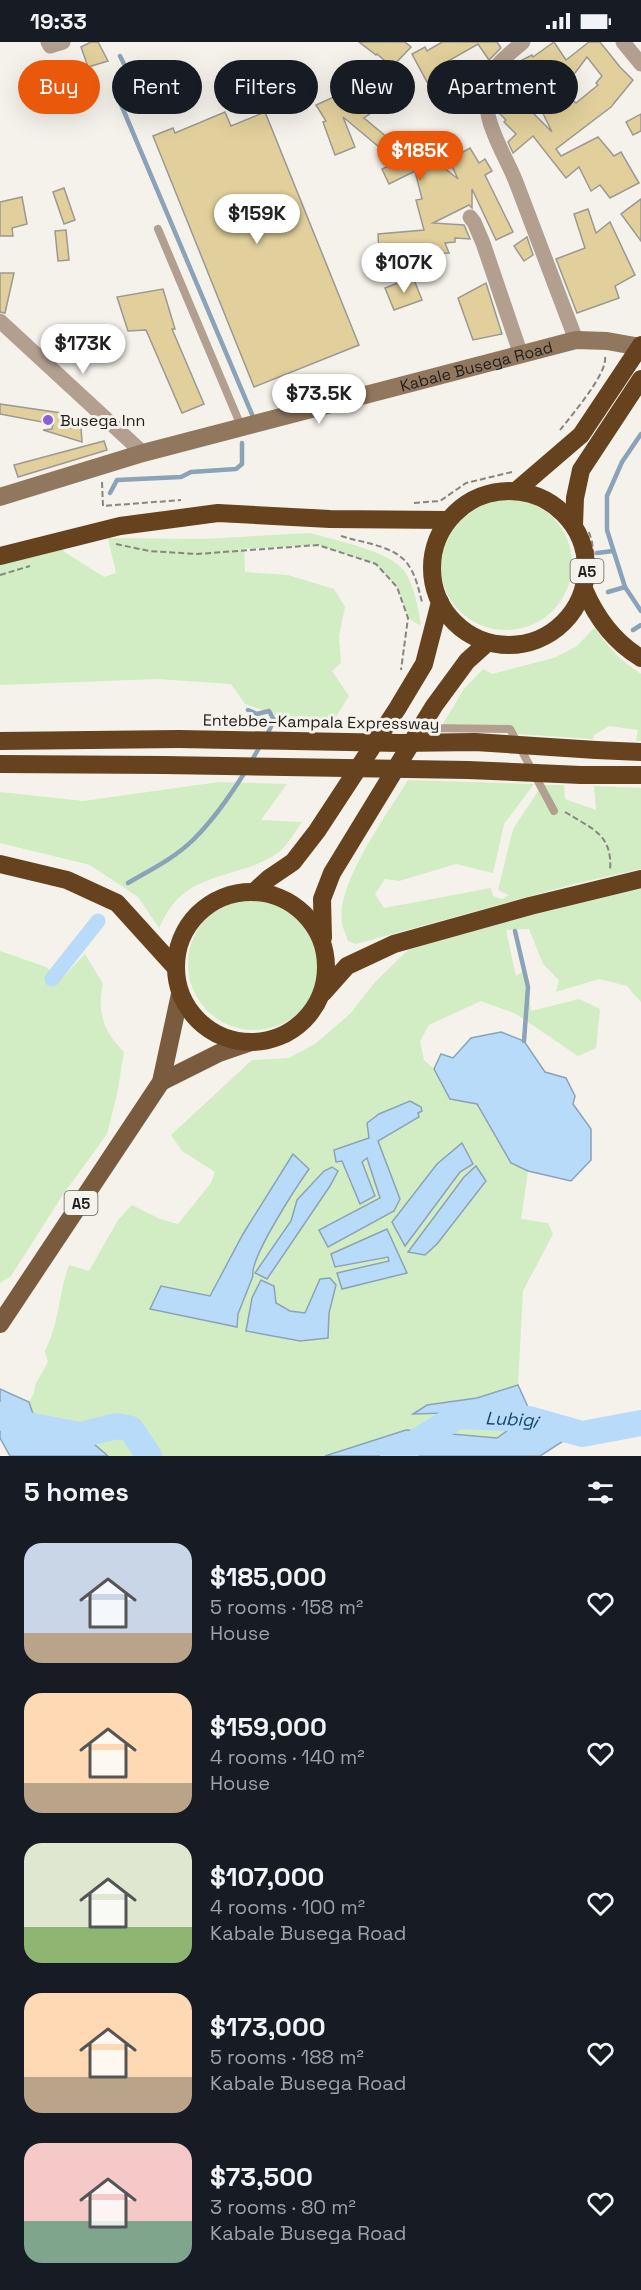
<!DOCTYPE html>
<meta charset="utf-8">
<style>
:root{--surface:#171b24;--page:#242831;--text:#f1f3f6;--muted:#9ea1a6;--accent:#ea580c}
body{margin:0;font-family:"Space Grotesk",sans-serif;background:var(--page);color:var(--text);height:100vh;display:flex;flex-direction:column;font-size:22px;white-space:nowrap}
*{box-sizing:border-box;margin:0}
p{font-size:20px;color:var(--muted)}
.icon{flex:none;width:33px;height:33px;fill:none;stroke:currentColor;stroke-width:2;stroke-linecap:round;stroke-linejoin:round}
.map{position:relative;height:1414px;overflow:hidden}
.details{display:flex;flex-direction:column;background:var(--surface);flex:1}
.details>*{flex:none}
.hud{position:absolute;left:18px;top:18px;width:606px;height:54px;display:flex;gap:12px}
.price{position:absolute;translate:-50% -51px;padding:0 14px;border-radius:21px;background:#fff;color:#222;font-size:20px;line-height:39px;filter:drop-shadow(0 2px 3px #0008)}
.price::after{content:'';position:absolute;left:50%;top:36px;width:18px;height:14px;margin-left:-9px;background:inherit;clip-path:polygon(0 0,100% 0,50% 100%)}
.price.active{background:var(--accent);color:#fff}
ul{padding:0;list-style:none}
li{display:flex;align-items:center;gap:18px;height:150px;padding:0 24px}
li span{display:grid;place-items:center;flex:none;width:168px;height:120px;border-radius:18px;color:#555}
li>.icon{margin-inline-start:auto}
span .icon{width:72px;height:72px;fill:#fffc;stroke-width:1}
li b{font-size:26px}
h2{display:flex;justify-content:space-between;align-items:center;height:72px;padding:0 24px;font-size:26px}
.pill{padding:0 21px;border-radius:27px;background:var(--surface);box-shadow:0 6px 24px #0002;font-size:21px;line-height:54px}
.pill.active{background:var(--accent);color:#fff}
.status{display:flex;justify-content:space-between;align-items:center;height:42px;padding:0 30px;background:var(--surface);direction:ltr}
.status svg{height:16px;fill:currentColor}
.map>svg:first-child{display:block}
</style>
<div class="status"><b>19:33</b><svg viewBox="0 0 49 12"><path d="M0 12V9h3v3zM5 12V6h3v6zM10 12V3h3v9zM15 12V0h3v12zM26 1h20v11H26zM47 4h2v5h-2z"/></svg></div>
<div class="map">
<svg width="641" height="1414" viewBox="0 0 641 1414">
<rect width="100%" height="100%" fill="#f4f2ea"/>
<!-- green -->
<g fill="#d2edc4">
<circle cx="506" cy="522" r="66"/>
<path d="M310,491C334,498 391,509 405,530C415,546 418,565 421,584L408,576L397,545L376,522L318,503L244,507L245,530L288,533L334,547L345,565L339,594L341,621L332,629L349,654L332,681L297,680L245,662L231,642L157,637L0,643V523L64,505L63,509L104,535L116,531L108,496L202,497Z"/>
<path d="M595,585C607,605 621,619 641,632V699H636L638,688L609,684L594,693L593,697L516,692L510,684L441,685L464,647L483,627L492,632L554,616L577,604Z"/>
<path d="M408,738L534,742L504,782L493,831L456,822L399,839L385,837L375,852L384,866L491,846L493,854L502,857L509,853L498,848L513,787L542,743H564L565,757L596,768L594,744L641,746V827L578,841L356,902L348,899C346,893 343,887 342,881C336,841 387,773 408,738Z"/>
<path d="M219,740L287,742L261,778L302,780C295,789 288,803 279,810C248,834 200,829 173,862C167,869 163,878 159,886L138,855L90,823L0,801V750L83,759Z"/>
<path d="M641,844V960L627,944L599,937L556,950L559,938L543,922L529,887L506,888L516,934L525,928L531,969L579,957L600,967L596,1006L578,1014L516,972L481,959L429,983L420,999L424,1018L434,1027L450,1057L477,1061L511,1121L528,1129L521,1177L548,1181L553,1192L523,1249L518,1343L477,1356L427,1363L415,1372H507L518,1381L497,1396L406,1388L325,1414H108L81,1391L34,1375L29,1360L34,1351L35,1343L48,1320L45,1309C60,1279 58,1254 69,1223L89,1229L118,1178L132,1163L160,1177L178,1182L211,1141L215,1130L182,1109L171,1093L252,1018L289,1016L315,1002L350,972L375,940L408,908L502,880Z"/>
<circle cx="254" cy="922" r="66"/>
<path d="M0,909L46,925L61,937L85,912L103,942C97,970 103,989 124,1010L117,1052L107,1092L62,1154L11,1234L0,1241Z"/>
</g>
<!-- water -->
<g fill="#b8dbfa" stroke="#8ba3b8" stroke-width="1.5">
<polygon points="501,990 524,999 545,1030 566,1036 575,1054 573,1062 591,1087 591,1118 571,1139 528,1129 511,1121 477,1062 450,1057 434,1027 441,1012 453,1016 471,996"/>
<polygon points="410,1059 421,1065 422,1069 418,1071 419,1075 378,1099 400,1157 394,1169 328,1205 319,1188 380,1156 367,1116 362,1120 375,1154 360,1162 342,1119 336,1120 334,1108 369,1096 367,1081 379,1072"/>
<polygon points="462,1101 473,1122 460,1130 405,1204 392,1180 437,1122"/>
<path d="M293,1112L309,1127C297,1144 249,1217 253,1234L238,1272L237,1285L150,1267L161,1244L210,1254L243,1192Z"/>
<polygon points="476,1124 486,1139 437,1202 425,1213 408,1210 464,1135"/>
<polygon points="332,1125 338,1129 330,1144 267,1237 255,1231 291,1179 297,1158 324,1129"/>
<polygon points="387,1187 407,1231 342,1247 337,1231 389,1219 388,1215 335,1225 331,1212"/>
<polygon points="330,1236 336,1243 329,1271 328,1296 300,1299 246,1289 252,1256 261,1238 274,1244 276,1261 290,1269 305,1271 320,1237"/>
<polygon points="518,1343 528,1365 559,1383 582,1387 540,1414 325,1414 406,1388 497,1396 518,1381 510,1372 483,1370 413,1372 427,1363 477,1356"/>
<polygon points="0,1347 29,1360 34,1375 81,1391 108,1414 10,1414 0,1396"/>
</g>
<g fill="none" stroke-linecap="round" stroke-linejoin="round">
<!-- stream -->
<g stroke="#8ba3b8" stroke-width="4.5">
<polyline points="120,14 127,28 120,60 254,377"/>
<polyline points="641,392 622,420 607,454 607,488 625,545 641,569"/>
<polyline points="110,451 117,438 181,435 191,430 236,427 242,422 242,401"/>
<polyline points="597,511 613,509"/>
<polyline points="608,550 625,545"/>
<polyline points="633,588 641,583"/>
<polyline points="248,668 257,672 269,669 274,678 266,695"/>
<polyline points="251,720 260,704"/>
<path d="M128,841C150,828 175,816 194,797C214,777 230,754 245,730"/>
<polyline points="515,889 528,945 524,999"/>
</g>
<!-- canal -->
<polyline stroke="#b8dbfa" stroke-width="15" points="52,937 98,879"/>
<!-- river -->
<g stroke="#b8dbfa" stroke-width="26">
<polyline points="0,1373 11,1380 80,1393 117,1384 131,1387 149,1414"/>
<path id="s1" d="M393,1414L458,1374L529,1377L582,1392L641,1381"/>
</g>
</g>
<!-- building -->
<g fill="#e1d09b" stroke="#9b9992" stroke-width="1.5" fill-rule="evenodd">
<polygon points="91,0 98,0 108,19 88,25 81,5"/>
<polygon points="359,0 405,0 411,5 392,25 377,12 376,13"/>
<polygon points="442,0 497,0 501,6 489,18 478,2 436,26 440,33 427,40 412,12 425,5 427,9"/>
<path d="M554,0L566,18L589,0H600L620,25L633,38L611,65L556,107L561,114L598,95L614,114L621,110L639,141L610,156L600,143L591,149L579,125L566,136L533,94L513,111L508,100L516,92L504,80L506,78L497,69L514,52L552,90L518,20L532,13L533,15ZM587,15L602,34L596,41L598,43L576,61L559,45L575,31Z"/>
<polygon points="356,47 371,71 364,76 418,121 425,111 458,137 449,118 470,106 479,121 485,117 492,129 485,133 513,190 496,198 472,147 472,166 469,163 433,181 464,183 470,197 455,196 455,200 445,201 449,211 390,213 390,209 379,210 378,192 424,188 416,158 422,157 415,129 389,142 382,127 397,120 343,75 355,105 335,113 323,80 326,79 316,63 336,54 339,57"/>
<polygon points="225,70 231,84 265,70 359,303 254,345 153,94 173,86 175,91"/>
<polygon points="641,72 641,89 633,93 626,80"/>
<polygon points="64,146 75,178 64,182 53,150"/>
<polygon points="22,155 27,182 12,186 13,194 0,194 0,160"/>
<polygon points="641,157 641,199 621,172"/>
<polygon points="588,167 596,191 610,180 635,233 615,244 619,256 577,271 556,217 585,206 574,172"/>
<polygon points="66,188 69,218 58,219 55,189"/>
<polygon points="527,195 533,213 524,219 514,204"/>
<polygon points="0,231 14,231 5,271 0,270"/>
<polygon points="413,235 422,258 394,268 385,246"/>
<polygon points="486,241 502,292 473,298 458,256"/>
<polygon points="163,247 175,287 172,287 204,362 182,371 146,288 128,289 117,255"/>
<polygon points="0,362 68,372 67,386 81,385 82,400 43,388 52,387 53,382 0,372"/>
<polygon points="104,399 107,408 18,435 14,423"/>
</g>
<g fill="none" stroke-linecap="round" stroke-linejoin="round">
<!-- path -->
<g stroke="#878580" stroke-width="2" stroke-dasharray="6 3" stroke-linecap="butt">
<path d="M560,388C571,374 608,331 605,315"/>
<polyline points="102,440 103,464 181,458"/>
<polyline points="414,461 440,459 466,441 512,430"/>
<polyline points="589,490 592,500 596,530"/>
<path d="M341,494C362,501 396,503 409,524C416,534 419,549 422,560"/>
<polyline points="116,502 149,509 197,512 318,503 376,522 397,545 408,576 401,628"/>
<polyline points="0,533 30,524"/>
<path d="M501,611C508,608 516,610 524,608C547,604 565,592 579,574"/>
<path d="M565,770C592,787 613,792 610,829"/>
</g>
<!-- lane -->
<g stroke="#b29f8f" stroke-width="8">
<polyline points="158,187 241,384"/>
<polyline points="422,686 510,687 554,769"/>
</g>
<!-- street -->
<g stroke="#b29f8f" stroke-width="15">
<polyline points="48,0 50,4 63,0"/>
<path d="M523,0C508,13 490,25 487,45C481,78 505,112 516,140C536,193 556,246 576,298"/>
<polyline points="623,0 641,22"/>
<polyline points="470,175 474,180 483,201 521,313"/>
<polyline points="0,279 143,411"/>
</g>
<!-- secondary -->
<path stroke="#92775f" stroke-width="18" id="s2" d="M0,455L143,411L576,298L607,299L640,305"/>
<!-- primary -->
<g stroke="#7b5b3d" stroke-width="18">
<polyline points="161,1040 219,1011 251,1000"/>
<polyline points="0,1282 161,1040 180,952"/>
</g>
<!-- highway -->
<g stroke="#66431e" stroke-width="18">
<polyline points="517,448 581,393 641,303"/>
<circle cx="509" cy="526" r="77"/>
<polyline points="574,483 575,456 581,428 641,337"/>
<polyline points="0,514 120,484 218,471 330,477 447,478"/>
<path d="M584,547C596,575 614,600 641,616"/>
<polyline points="0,699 179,697"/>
<polyline points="596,708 641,710"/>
<polyline points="0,722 163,723"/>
<polyline points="581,733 641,733"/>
<polyline points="0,822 67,838 117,861 175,925"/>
<polyline points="255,849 268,837 293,820 317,789 397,667 424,622 440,560"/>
<circle cx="251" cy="925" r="75"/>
<polyline points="323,896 322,857 332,831 434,664 467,619 487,601"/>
<polyline points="323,951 347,924 394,902 530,864 641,837"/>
</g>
<!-- highway-bridge -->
<g stroke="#66431e" stroke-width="18">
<polyline points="179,697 400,701 475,700 596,708"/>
<polyline points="163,723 468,728 581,733"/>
</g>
</g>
<!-- markers -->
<circle fill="#8a5ed7" stroke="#f4f2ea" stroke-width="2" cx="48" cy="378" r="6"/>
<g text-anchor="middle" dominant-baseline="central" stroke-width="6" stroke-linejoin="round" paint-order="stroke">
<!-- shield labels -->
<g fill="#f4f2ea" stroke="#61605b" stroke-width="1.5">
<rect x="570.5" y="517" width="33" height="24" rx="4.5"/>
<rect x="64.5" y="1149" width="33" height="24" rx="4.5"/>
</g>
<g font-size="15" font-weight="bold" fill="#22211e">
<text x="587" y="529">A5</text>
<text x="81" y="1161">A5</text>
</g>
<!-- street labels -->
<g font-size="16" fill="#22211e" stroke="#f4f2ea">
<text stroke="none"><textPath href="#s2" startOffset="494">Kabale Busega Road</textPath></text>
<text transform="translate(321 680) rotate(1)">Entebbe–Kampala Expressway</text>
</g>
<!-- poi labels -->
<g font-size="16" fill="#22211e" stroke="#f4f2ea" text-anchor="start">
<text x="60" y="378">Busega Inn</text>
</g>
<!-- water labels -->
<g font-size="18" font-style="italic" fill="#16466b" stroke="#f4f2ea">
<text stroke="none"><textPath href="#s1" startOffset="130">Lubigi</textPath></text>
</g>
</g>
</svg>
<b class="price active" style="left:420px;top:140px">$185K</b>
<b class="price" style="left:257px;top:203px">$159K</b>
<b class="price" style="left:404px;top:252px">$107K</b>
<b class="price" style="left:83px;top:333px">$173K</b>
<b class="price" style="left:319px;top:383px">$73.5K</b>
<div class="hud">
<a class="pill active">Buy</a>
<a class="pill">Rent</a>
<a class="pill">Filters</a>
<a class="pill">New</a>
<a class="pill">Apartment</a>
</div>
</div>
<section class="details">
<h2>5 homes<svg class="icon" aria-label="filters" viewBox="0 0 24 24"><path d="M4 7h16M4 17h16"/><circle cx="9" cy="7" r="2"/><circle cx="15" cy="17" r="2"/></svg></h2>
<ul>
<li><span style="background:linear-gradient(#c9d6e8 75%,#b9a48a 0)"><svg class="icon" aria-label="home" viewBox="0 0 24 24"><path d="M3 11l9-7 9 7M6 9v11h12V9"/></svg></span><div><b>$185,000</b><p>5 rooms · 158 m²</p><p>House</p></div><svg class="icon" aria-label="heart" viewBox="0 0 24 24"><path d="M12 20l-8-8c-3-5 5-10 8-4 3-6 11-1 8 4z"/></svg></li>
<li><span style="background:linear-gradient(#ffd9b3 75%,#b9a48a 0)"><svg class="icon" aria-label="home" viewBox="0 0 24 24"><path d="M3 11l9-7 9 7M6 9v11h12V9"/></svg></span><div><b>$159,000</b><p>4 rooms · 140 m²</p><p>House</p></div><svg class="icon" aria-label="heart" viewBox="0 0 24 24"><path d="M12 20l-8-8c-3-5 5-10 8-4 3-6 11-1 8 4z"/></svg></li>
<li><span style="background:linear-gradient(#dfe7d0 70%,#8fb573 0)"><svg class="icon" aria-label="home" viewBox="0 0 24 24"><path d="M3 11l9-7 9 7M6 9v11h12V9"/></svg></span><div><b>$107,000</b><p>4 rooms · 100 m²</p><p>Kabale Busega Road</p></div><svg class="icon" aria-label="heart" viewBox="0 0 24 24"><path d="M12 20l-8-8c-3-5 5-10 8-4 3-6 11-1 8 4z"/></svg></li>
<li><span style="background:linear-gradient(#ffd9b3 70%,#b9a48a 0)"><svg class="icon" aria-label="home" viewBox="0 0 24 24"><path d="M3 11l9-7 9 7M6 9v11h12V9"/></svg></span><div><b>$173,000</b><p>5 rooms · 188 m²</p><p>Kabale Busega Road</p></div><svg class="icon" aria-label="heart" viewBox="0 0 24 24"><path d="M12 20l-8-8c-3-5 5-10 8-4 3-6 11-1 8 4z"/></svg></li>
<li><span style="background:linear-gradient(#f6c9c9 65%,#7fa58c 0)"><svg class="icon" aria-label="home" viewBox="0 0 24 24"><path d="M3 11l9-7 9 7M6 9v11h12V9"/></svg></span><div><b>$73,500</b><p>3 rooms · 80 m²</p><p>Kabale Busega Road</p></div><svg class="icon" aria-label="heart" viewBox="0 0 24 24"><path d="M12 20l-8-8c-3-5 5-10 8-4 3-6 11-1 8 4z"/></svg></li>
</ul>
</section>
